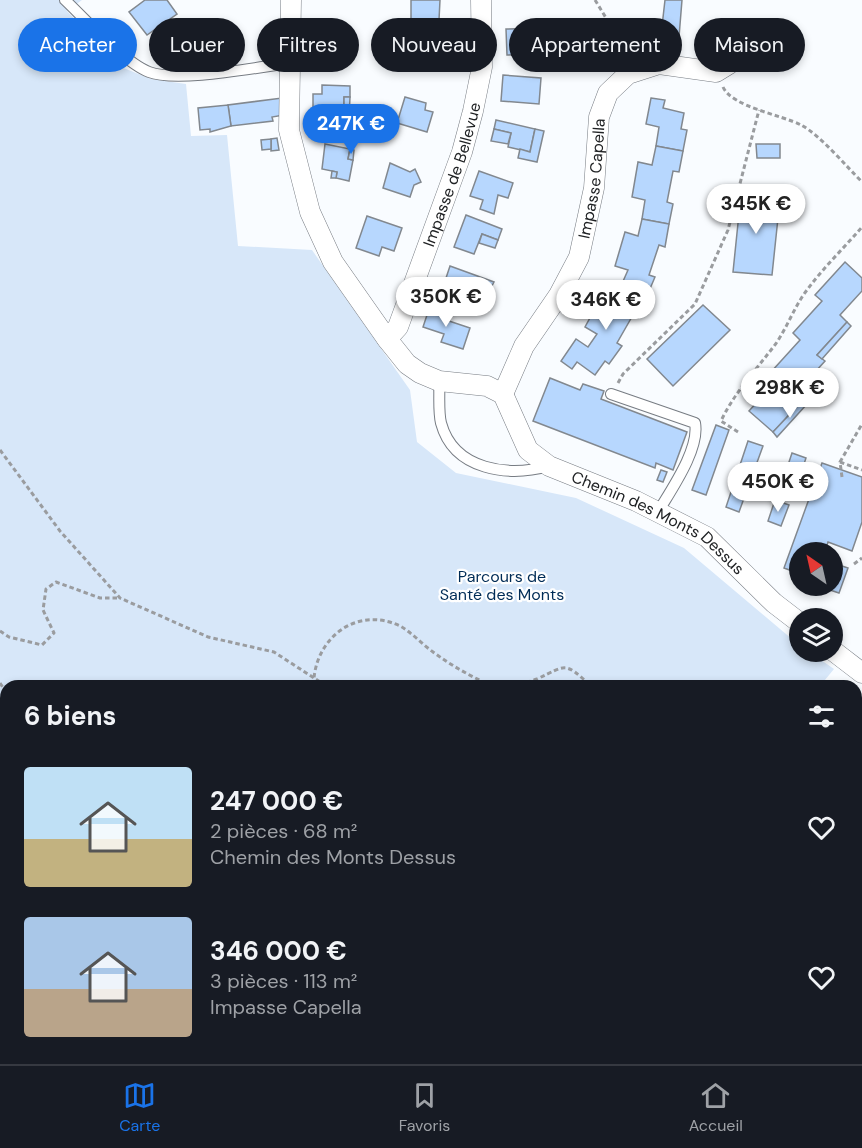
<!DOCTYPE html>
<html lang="fr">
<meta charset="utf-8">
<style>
:root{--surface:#171b24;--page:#20242c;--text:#f1f3f6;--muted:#9ea1a6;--line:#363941;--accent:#1a73e8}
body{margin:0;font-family:"DM Sans",sans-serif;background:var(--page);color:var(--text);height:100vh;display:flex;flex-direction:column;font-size:22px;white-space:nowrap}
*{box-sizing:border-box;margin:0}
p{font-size:20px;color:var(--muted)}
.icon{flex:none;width:33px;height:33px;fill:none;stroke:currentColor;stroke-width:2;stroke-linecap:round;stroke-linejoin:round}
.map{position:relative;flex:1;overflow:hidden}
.side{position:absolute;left:0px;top:680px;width:862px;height:386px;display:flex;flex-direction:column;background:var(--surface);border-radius:18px 18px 0 0;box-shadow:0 3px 9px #0003}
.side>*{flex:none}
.guide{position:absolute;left:18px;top:18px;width:826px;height:54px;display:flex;gap:12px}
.needle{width:39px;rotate:326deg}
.buttons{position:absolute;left:789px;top:542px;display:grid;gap:12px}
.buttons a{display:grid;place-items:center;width:54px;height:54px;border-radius:50%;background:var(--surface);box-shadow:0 3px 9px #0003;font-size:30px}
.price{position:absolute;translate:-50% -51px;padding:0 14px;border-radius:21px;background:#fff;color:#222;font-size:20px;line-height:39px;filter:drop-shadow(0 2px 3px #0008)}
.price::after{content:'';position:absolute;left:50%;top:36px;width:18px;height:14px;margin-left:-9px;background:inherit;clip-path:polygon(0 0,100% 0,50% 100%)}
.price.on{background:var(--accent);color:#fff}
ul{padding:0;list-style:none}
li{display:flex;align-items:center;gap:18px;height:150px;padding:0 24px}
li span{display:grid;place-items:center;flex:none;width:168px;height:120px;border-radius:6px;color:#555}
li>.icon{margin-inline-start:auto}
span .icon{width:72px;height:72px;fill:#fffc;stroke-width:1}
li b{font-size:26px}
h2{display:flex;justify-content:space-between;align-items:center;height:72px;padding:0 24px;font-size:26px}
.tag{padding:0 21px;border-radius:27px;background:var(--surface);box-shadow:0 3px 9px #0003;font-size:21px;line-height:54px}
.tag.on{background:var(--accent);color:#fff}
.tab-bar{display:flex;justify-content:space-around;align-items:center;height:84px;border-top:2px solid var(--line);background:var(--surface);font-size:16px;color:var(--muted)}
.tab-bar a{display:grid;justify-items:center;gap:3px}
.tab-bar .on{color:var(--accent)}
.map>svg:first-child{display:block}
</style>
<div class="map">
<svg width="862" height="1064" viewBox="0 0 862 1064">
<rect width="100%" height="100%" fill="#f9fcff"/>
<!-- green -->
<g fill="#d7e7f9">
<polygon points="0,0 82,0 67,11 121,67 151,79 186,84 191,136 227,135 238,246 312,250 410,390 417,442 456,473 576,498 684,548 799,645 800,651 808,651 834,669 820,686 6,686 6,700 0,697"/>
<polygon points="0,736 6,737 6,878 0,874"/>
<polygon points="862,781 862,1064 121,1064 117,1059 856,1059 856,782"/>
</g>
<!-- building -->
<g fill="#b7d7fe" stroke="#82888f" stroke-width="1.5">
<polygon points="145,0 167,0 177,14 147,35 129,12"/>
<polygon points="411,0 440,0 439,20 411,19"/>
<polygon points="665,0 682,0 679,37 661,35"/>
<polygon points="316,26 339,27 345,34 344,56 338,61 314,60 315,43 319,43"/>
<polygon points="544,28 544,38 538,38 539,54 507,55 506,29"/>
<polygon points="406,34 429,34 428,68 406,68"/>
<polygon points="538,38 544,38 544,54 539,54"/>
<polygon points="503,75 541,78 539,104 501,101"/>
<polygon points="322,85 350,86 350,97 344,97 344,118 322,117 322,114 313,114 313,94 322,94"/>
<polygon points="344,97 350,97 349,118 344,118"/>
<polygon points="405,97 426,103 425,110 433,112 427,132 397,123"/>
<polygon points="282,98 284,115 272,117 273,121 231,126 228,105"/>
<polygon points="651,98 665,100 663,108 684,113 681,129 687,130 683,151 656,146 659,127 646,124"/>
<polygon points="228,105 231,126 210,132 210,129 200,130 198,108"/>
<polygon points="496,120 535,129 530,152 508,147 511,133 494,129"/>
<polygon points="494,129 511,133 508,144 491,141"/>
<polygon points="535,129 544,131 537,162 518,158 520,149 530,152"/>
<polygon points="277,138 279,150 271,151 271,139"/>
<polygon points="271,139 271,149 262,150 261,140"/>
<polygon points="325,144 350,149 348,159 353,160 349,181 336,178 337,172 322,169"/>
<polygon points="756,144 780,144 780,158 757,158"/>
<polygon points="656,146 683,151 679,172 673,171 667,202 673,204 669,224 642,219 645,200 632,197 638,162 652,165"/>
<polygon points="350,149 354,150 353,160 348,159"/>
<polygon points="390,163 410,172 415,169 421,182 414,185 410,197 383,188"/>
<polygon points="332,171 337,172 336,178 331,178"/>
<polygon points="479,171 513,183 508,198 498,195 494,214 480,209 483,200 470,196"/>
<polygon points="741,194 780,199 772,275 733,272"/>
<polygon points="466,215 502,229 498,240 482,234 474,254 454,247"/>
<polygon points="367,216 402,228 394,251 382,247 379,256 356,248"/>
<polygon points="642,219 669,224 665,247 659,245 649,275 655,277 646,298 621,286 628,270 615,266 625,232 638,236"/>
<polygon points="482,234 498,240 495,248 479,243"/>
<polygon points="845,262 862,278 862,291 840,315 847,322 817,355 825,361 796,393 803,400 773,432 749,411 778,379 771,372 800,340 793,333 822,301 815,295"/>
<polygon points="450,266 494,282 484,301 443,287"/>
<polygon points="621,286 646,298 638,318 633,315 617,343 622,346 609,364 605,361 595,375 577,362 572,369 561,361 576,339 588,347 597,334 585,327 602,296 614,303"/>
<polygon points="703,305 730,330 673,386 647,359"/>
<polygon points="430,306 452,313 449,321 470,328 463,349 441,342 444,334 423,327"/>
<polygon points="847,322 851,326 822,359 817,355"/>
<polygon points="550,378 580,390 583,384 604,391 601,399 687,432 673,470 656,463 655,468 533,421"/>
<polygon points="803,400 807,404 777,437 773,432"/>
<polygon points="716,425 729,430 706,495 692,490"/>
<polygon points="748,441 763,446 739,512 726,507"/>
<polygon points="792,453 806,458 799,479 785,474"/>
<polygon points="822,463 862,477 862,522 852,551 828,542 825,552 800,552 800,574 784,568"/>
<polygon points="661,470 667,472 663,482 657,480"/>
<polygon points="775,500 789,505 781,526 768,521"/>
<polygon points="832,558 838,560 832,575"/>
<polygon points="836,564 848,568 839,593 827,589 829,585 832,585"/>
<polygon points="856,690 859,690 862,704 856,705"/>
<polygon points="856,712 862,732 856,736"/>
<polygon points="34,1059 47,1059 41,1064"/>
</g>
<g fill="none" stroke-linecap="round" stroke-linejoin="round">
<!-- service casing -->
<g stroke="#777c83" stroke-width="12">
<g id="service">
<path d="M65,0C85,19 125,63 149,72C177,83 258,67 291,63"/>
<path d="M439,381C440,394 438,411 441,423C454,471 509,477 549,466"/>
<path d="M611,394L695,423C700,449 671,490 658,512"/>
</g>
</g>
<!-- minor casing -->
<g stroke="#777c83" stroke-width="21">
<g id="minor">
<path id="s1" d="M291,0L289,130L310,212L333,262L387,339L407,364L420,373L439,381L487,386L503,394L528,450L549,466L636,501L707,537L774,603L800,623"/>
<path id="s2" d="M387,339L398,327L462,152L473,111L482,67L481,0"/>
<path id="s3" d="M503,394L524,346L559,295L579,257L594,188L599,117L608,93L628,74L659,64L716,72L729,64L738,49"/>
<polyline points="832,650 862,673"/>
<polyline points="0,944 6,951"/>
<polyline points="94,1059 98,1064"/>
</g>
</g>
<!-- path -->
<g stroke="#9a9c9f" stroke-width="3" stroke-dasharray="4.5 3" stroke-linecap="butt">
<polyline points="595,0 611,26 644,50"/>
<path d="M723,87C732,107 782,115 801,125C819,134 847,167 862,182"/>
<polyline points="618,383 623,374 695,304 728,230 759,110"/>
<path d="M738,432L721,421C733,395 754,372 771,350C786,332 793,308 807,290C823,268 844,248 862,227"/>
<polyline points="0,450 60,531 120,598 208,637 274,652 314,678"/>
<polyline points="840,462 862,470"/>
<polyline points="842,477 840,462 862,424"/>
<polyline points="854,564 862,558"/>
<polyline points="0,631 9,637 42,645 54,633 43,610 46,589 56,582 100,598 119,598"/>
<polyline points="0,683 6,692"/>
<path d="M326,686L314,678C318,636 358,606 400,626C411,632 422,644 433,652C452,666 470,676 492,686"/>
<path d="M504,686C514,684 527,683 537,679C567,665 564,661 591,686"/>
<polyline points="856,1026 862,1032"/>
<polyline points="326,1059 336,1064"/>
<polyline points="616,1059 617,1064"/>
<polyline points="807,1064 809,1059"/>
</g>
<!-- service -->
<use href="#service" stroke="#fff" stroke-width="10"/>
<!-- minor -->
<use href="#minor" stroke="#fff" stroke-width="20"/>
</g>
<g text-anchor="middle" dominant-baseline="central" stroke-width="4.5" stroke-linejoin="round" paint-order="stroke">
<!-- street labels -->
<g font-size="16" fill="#202224" stroke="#fff">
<text stroke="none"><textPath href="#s2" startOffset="178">Impasse de Bellevue</textPath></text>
<text stroke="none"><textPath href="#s3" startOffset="237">Impasse Capella</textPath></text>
<text stroke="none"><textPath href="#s1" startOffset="710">Chemin des Monts Dessus</textPath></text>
</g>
<!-- park labels -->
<g font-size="16" fill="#002c56" stroke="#fff">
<text x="502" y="576">Parcours de<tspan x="502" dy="18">Santé des Monts</tspan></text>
</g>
</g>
</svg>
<div class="buttons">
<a><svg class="needle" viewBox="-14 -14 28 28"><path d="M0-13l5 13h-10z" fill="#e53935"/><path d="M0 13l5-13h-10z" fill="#9ea1a6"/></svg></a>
<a><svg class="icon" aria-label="layers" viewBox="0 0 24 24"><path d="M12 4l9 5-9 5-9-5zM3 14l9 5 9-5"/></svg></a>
</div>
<b class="price on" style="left:351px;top:155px">247K €</b>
<b class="price" style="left:756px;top:235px">345K €</b>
<b class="price" style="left:446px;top:328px">350K €</b>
<b class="price" style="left:606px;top:331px">346K €</b>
<b class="price" style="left:790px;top:419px">298K €</b>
<b class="price" style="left:778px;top:513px">450K €</b>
<div class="guide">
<a class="tag on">Acheter</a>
<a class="tag">Louer</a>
<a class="tag">Filtres</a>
<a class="tag">Nouveau</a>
<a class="tag">Appartement</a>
<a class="tag">Maison</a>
</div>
<section class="side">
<h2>6 biens<svg class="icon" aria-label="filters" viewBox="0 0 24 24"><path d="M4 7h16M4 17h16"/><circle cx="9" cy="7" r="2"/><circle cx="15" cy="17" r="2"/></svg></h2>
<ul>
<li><span style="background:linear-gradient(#bfe0f5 60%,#c2b280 0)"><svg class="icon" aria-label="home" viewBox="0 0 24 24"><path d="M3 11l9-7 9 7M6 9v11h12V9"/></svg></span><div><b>247 000 €</b><p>2 pièces · 68 m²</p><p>Chemin des Monts Dessus</p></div><svg class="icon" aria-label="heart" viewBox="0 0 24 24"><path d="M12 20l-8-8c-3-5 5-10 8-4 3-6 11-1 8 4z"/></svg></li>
<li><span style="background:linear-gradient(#a9c7e8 60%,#b9a48a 0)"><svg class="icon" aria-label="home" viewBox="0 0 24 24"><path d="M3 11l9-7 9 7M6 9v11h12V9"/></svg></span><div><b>346 000 €</b><p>3 pièces · 113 m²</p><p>Impasse Capella</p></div><svg class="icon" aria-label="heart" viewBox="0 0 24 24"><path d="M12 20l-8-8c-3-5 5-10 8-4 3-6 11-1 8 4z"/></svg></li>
</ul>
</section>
</div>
<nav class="tab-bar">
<a class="on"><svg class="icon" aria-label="map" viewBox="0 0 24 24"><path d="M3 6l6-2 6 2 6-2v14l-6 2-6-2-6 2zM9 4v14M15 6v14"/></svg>Carte</a>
<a><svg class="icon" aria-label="saved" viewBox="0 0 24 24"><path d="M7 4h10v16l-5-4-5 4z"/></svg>Favoris</a>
<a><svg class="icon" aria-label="home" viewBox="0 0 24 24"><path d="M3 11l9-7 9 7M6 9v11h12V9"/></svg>Accueil</a>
</nav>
